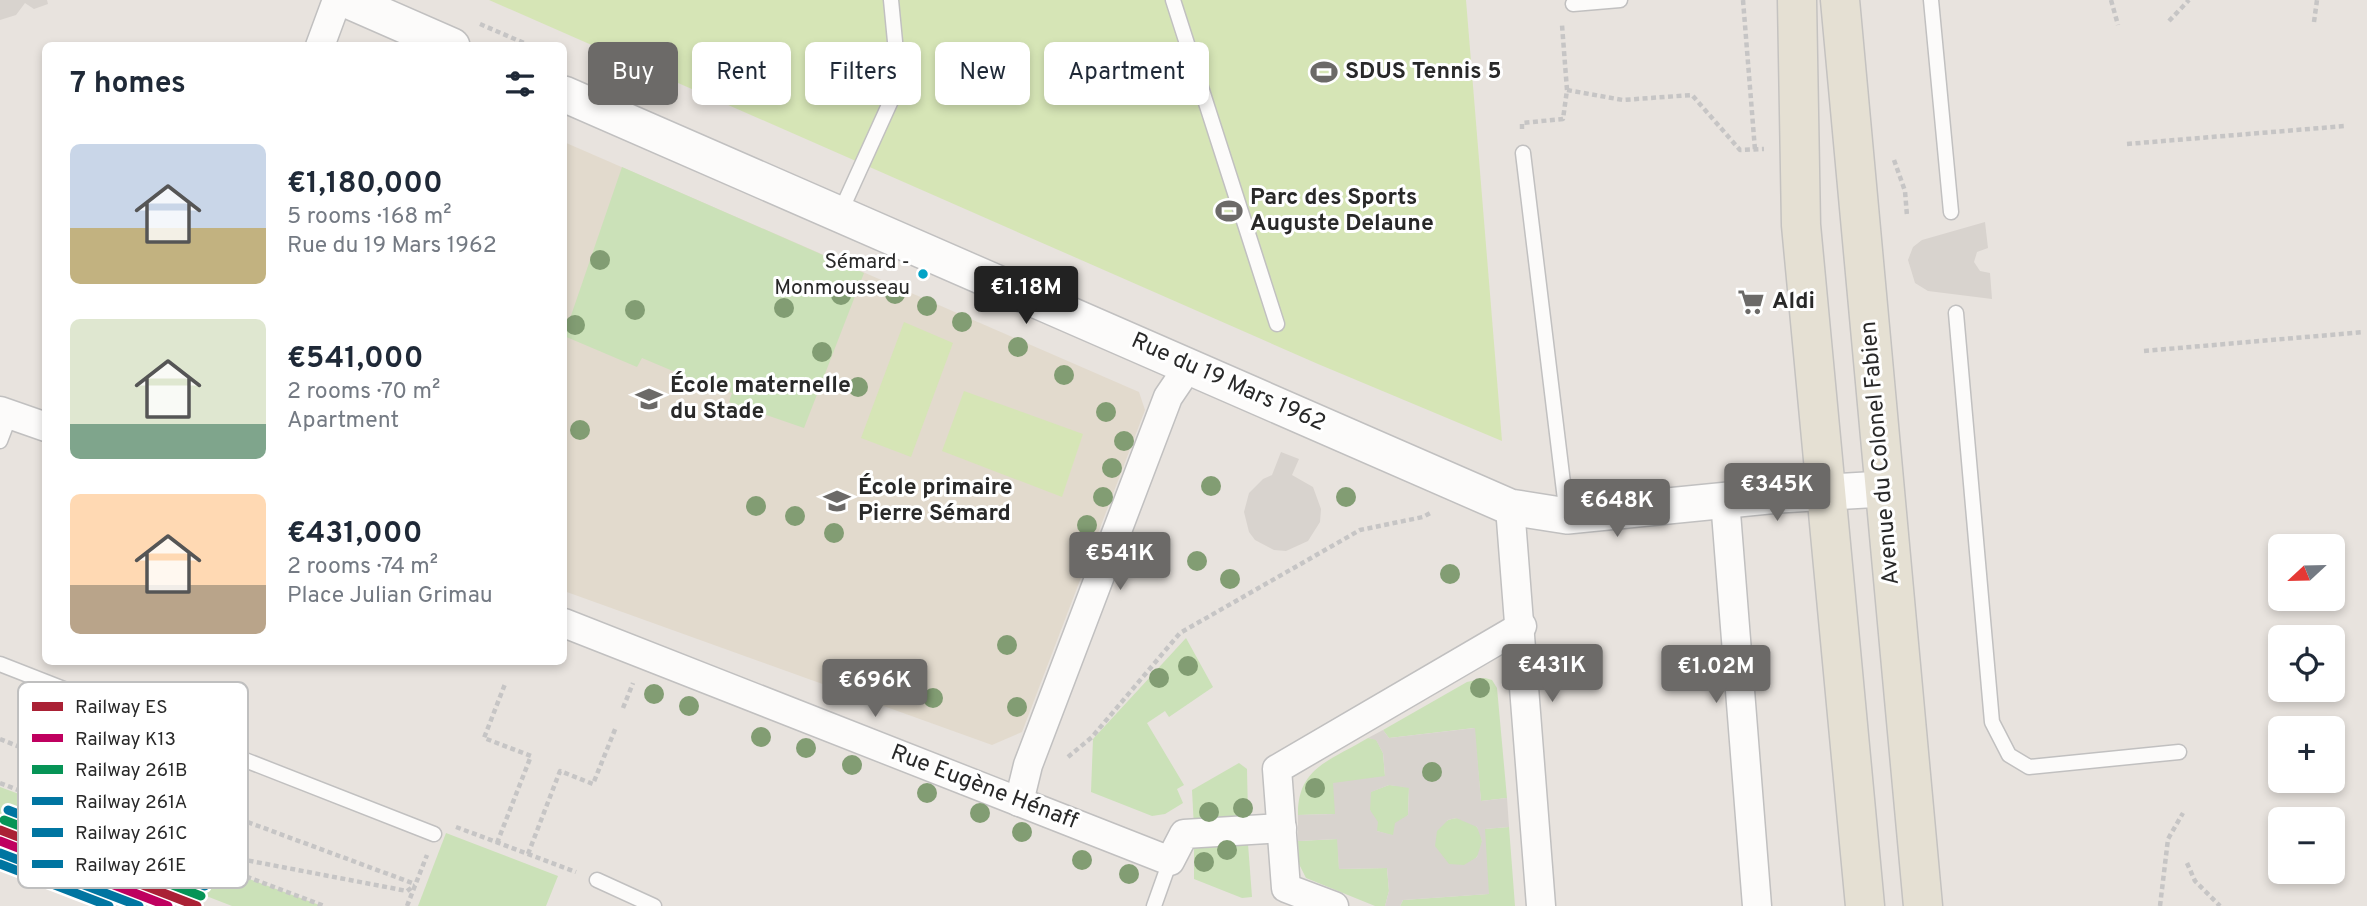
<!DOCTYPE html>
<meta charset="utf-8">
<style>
:root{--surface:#fff;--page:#f2f2f3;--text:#1f2937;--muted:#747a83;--accent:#6c6a68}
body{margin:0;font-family:Overpass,sans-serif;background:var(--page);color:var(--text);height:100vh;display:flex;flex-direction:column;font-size:26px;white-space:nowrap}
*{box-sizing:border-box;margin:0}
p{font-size:23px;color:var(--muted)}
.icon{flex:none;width:38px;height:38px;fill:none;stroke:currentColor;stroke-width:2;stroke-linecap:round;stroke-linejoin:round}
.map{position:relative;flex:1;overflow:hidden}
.panel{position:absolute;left:42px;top:42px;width:525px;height:623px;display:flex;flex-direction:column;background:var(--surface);border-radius:10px;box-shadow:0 4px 10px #0003}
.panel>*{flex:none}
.hud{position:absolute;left:588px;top:42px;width:665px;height:63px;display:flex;gap:14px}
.needle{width:46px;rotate:248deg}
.tools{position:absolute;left:2268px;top:534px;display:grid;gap:14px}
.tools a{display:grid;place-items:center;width:77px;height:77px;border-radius:10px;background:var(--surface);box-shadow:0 4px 10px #0003;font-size:35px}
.price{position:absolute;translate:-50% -60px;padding:0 16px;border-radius:7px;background:var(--accent);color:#fff;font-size:23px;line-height:46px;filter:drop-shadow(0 2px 4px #0008)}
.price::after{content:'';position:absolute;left:50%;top:42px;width:21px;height:16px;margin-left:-10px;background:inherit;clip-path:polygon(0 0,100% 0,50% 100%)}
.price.active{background:#222;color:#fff}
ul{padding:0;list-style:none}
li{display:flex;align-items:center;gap:21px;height:175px;padding:0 28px}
li span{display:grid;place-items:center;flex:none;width:196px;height:140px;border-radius:10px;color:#555}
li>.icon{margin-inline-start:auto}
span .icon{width:84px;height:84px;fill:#fffc;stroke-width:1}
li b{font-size:30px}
h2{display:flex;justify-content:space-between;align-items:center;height:84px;padding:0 28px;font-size:30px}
.pill{padding:0 24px;border-radius:10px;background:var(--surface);box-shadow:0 4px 10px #0003;font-size:24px;line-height:63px}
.pill.active{background:var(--accent);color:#fff}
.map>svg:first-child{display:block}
</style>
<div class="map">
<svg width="2367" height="906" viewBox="0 0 2367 906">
<rect width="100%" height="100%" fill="#e8e3de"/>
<!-- education -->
<polygon fill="#e2dacd" points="564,142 1139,392 1145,410 1022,732 992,745 564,591"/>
<!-- green -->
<g fill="#cbe1b8">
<polygon points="622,167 864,273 804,428 729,402 732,393 720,388 718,390 642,358 637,367 564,336"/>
<polygon points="1186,638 1213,687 1169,717 1165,711 1147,723 1184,785 1177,789 1183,803 1165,814 1152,816 1091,792 1093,739"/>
<polygon points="1485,678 1492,680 1497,688 1507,798 1481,801 1474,728 1389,738 1383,730 1467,682"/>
<path d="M1368,738L1376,739L1383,753L1385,776L1335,814L1298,815C1297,767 1332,760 1368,738Z"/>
<polygon points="1239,763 1247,769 1248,816 1194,828 1192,790"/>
<polygon points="1389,785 1409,787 1408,815 1393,836 1377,831 1370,810 1370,792"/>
<polygon points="0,787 322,906 232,906 0,816"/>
<circle cx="1458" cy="842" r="24"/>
<polygon points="1509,827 1515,906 1400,906 1403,900 1488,894 1484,829"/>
<polygon points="446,833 558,876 546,906 418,906"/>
<polygon points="1194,839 1248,844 1252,897 1242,898 1194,879"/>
<polygon points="1338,839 1339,869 1387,868 1389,891 1385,906 1375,906 1306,878 1299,864 1298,841"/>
</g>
<!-- pitch -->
<g fill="#d6e5b6">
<polygon points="489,0 1466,0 1502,441 1318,364"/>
<polygon points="904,322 953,343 911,457 861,438"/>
<polygon points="964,391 1083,434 1062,497 942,451"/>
</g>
<!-- plaza -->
<g fill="#d8d3ce" fill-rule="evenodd">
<polygon points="0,0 47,0 48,4 34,9 25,3 16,15 0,20"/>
<polygon points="1985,222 1988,248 1977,252 1974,262 1980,271 1990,273 1992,299 1928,291 1915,283 1908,260 1913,247 1922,240"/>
<polygon points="1281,452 1299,459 1292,475 1313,487 1321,509 1320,522 1308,541 1286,551 1274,550 1255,540 1249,532 1244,512 1249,493 1263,479 1272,475"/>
<path d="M1475,728L1481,801L1507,798L1509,827L1485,829L1489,894L1403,900L1400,906H1385L1389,891L1387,868L1339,869L1337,839L1298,841V815L1335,814L1333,783L1385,776L1383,753L1376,740L1368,738L1383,730L1389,738ZM1389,785L1409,788L1408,815L1395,823L1393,835L1377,831L1378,822L1370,810L1371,792ZM1456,818L1477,827L1482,841L1477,857L1464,865L1449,864L1435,846L1437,831L1448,820Z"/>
</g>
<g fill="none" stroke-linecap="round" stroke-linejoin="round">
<!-- service casing -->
<g stroke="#c1c0c0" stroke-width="17">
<g id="service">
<polyline points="1173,0 1277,324"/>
<polyline points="1931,0 1951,212"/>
<polyline points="1573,4 1620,0"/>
<polyline points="1523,153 1567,516"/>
<polyline points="840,213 899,83 891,0"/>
<polyline points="1956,313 1992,722 2009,755 2029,767 2179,752"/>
<polyline points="0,441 10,415"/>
<polyline points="0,664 434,834"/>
<polyline points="597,880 654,906"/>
<polyline points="1154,906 1170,861"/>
</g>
</g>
<!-- minor casing -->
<g stroke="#c1c0c0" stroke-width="31">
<g id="minor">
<polyline points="320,46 337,0"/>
<polyline points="0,411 46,427"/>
<polyline points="1725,500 1757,906"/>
<polyline points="1510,507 1541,906"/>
<polyline points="564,623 1170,861 1184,834 1282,828"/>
<polyline points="1019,802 1028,765 1168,397 1189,366"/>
<polyline points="1334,906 1286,888 1277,769 1522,626"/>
</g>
</g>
<!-- tertiary casing -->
<g stroke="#c1c0c0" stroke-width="38">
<g id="tertiary">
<polyline points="347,0 452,46"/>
<polyline points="564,94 1510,507 1567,516 1779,495 1883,489"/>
</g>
</g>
<!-- primary casing -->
<g stroke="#c4c2c0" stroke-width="41">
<g id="primary">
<polyline points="1797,0 1801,225 1865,906"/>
<polyline points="1840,0 1923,906"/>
</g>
</g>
<!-- path -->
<g stroke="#c6c5c5" stroke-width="4.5" stroke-dasharray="5 3.5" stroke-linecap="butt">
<polyline points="1743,0 1755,150"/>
<polyline points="2111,0 2118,25"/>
<polyline points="2169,21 2189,0"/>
<polyline points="2314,22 2317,0"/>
<polyline points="480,24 531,46"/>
<polyline points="1567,90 1623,100 1692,95 1740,150 1764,149"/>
<polyline points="1522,129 1522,123 1563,119 1567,90 1562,25"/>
<polyline points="2127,144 2345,126"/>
<polyline points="1894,160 1905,191 1907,216"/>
<polyline points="2144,351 2364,332"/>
<polyline points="513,664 514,662"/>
<polyline points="623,708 633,683"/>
<polyline points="0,739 82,772 107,770 415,884"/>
<polyline points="1068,757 1092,737 1180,633 1360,530 1423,517 1432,512"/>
<polyline points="0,783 324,906"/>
<polyline points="456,827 576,872"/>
<polyline points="497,843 531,756 484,738 505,684"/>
<polyline points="183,853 188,849 407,891 415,885"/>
<polyline points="528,854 560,771 593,784 616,727"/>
<polyline points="2187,863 2195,881 2220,906"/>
<polyline points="407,906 427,855"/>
<polyline points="2160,906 2168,839 2183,813"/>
</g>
<!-- service -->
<use href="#service" stroke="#fcfbfa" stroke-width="14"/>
<!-- minor -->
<use href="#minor" stroke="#fcfbfa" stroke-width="28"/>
<!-- tertiary -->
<use href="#tertiary" stroke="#fcfbfa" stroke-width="35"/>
<!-- primary -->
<use href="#primary" stroke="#e5e0d3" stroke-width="38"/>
<!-- rail-1 casing -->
<g stroke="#fff" stroke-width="14">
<polyline id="rail-1" points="0,830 197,906"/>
</g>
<!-- rail-2 casing -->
<g stroke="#fff" stroke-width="14">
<polyline id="rail-2" points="0,841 168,906"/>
</g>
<!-- rail-3 casing -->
<g stroke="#fff" stroke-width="14">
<polyline id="rail-3" points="4,820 201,896"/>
</g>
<!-- rail-4 casing -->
<g stroke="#fff" stroke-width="14">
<polyline id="rail-4" points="0,853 139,906"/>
</g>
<!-- rail-5 casing -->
<g stroke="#fff" stroke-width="14">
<polyline id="rail-5" points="8,810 205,886"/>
</g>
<!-- rail-6 casing -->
<g stroke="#fff" stroke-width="14">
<polyline id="rail-6" points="0,864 109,906"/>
</g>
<!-- rail-1 -->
<use href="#rail-1" stroke="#aa2135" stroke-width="9"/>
<!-- rail-2 -->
<use href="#rail-2" stroke="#bf005f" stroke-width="9"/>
<!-- rail-3 -->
<use href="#rail-3" stroke="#069456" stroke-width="9"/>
<!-- rail-4 -->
<use href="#rail-4" stroke="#0075a1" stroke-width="9"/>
<!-- rail-5 -->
<use href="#rail-5" stroke="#0075a1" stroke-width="9"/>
<!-- rail-6 -->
<use href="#rail-6" stroke="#0075a1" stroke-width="9"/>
</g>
<!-- trees -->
<g fill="#829d73">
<circle cx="600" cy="260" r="10"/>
<circle cx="895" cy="294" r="10"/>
<circle cx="841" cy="295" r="10"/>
<circle cx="927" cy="306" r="10"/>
<circle cx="784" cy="308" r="10"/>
<circle cx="635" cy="310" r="10"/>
<circle cx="962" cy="322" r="10"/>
<circle cx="575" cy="325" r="10"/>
<circle cx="1018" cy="347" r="10"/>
<circle cx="822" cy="352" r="10"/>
<circle cx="1064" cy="375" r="10"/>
<circle cx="858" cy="387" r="10"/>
<circle cx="1106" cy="412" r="10"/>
<circle cx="580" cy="430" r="10"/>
<circle cx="1124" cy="441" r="10"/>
<circle cx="1112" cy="468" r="10"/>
<circle cx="1211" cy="486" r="10"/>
<circle cx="1103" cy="497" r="10"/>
<circle cx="1346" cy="497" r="10"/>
<circle cx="756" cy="506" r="10"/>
<circle cx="795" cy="516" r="10"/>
<circle cx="1087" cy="525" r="10"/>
<circle cx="834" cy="533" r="10"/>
<circle cx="1081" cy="553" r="10"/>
<circle cx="1197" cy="561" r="10"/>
<circle cx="1450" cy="574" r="10"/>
<circle cx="1230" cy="579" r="10"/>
<circle cx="1007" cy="645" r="10"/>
<circle cx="1188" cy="666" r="10"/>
<circle cx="863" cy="672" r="10"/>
<circle cx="1159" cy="678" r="10"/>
<circle cx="1480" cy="688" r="10"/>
<circle cx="654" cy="694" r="10"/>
<circle cx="933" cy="698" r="10"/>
<circle cx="689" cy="706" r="10"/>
<circle cx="1017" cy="707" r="10"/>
<circle cx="761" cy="737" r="10"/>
<circle cx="806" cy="748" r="10"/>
<circle cx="852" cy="765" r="10"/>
<circle cx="1432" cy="772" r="10"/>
<circle cx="1315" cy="788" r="10"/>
<circle cx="927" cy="793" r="10"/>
<circle cx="1243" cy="808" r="10"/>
<circle cx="1209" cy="812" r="10"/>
<circle cx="980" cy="813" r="10"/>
<circle cx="1022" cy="832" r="10"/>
<circle cx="1227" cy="850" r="10"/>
<circle cx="1082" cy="860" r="10"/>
<circle cx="1204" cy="862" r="10"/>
<circle cx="1129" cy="874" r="10"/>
</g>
<!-- icons -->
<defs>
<g id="stadium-bare" transform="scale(2.1)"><path d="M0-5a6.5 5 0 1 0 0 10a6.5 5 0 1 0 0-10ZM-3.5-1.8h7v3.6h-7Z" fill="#6c6a68" stroke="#fff" stroke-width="2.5" paint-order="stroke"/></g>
<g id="supermarket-bare" transform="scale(2.1)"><path d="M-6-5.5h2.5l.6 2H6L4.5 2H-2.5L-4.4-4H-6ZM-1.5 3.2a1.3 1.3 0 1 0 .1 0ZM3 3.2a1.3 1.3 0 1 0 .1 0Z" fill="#6c6a68" stroke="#fff" stroke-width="2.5" paint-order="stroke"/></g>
<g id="school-bare" transform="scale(2.1)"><path d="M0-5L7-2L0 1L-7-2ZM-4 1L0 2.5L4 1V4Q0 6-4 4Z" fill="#6c6a68" stroke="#fff" stroke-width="2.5" paint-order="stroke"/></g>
</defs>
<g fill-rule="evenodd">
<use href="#stadium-bare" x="1324" y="72"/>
<use href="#stadium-bare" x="1229" y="211"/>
<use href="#supermarket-bare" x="1751" y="302"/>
<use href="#school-bare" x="649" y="399"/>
<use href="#school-bare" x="837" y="501"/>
</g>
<!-- markers -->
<circle fill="#02a3c6" stroke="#fff" stroke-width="2.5" cx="923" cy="274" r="6"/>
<g text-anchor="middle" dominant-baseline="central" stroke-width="6" stroke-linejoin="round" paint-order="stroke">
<!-- bus labels -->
<g font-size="21" fill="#292929" stroke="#fff" text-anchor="end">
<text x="910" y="262">Sémard -<tspan x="910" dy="26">Monmousseau</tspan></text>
</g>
<!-- poi labels -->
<g font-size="23" font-weight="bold" fill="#292929" stroke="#fff" text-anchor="start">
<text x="1345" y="72">SDUS Tennis 5</text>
<text x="1250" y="198">Parc des Sports<tspan x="1250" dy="26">Auguste Delaune</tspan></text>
<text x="1772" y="302">Aldi</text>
<text x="670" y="386">École maternelle<tspan x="670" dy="26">du Stade</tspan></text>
<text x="858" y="488">École primaire<tspan x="858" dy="26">Pierre Sémard</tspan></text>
</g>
<!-- street labels -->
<g font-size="23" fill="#292929" stroke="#fff">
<text transform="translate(1228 383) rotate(24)">Rue du 19 Mars 1962</text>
<text transform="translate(1881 453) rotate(-95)">Avenue du Colonel Fabien</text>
<text transform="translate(984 788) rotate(21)">Rue Eugène Hénaff</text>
</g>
</g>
<!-- legend -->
<rect x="18" y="682" width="230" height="206" rx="10" fill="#fff" stroke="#bfbfbf" stroke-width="2"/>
<rect x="32" y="702" width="31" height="9" fill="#aa2135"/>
<rect x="32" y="734" width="31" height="8" fill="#bf005f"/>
<rect x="32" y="765" width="31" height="9" fill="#069456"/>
<rect x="32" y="797" width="31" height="8" fill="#0075a1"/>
<rect x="32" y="828" width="31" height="9" fill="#0075a1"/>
<rect x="32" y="860" width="31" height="8" fill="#0075a1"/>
<g font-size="19" fill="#292929">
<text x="75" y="713">Railway ES</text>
<text x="75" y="745">Railway K13</text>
<text x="75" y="776">Railway 261B</text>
<text x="75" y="808">Railway 261A</text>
<text x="75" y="839">Railway 261C</text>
<text x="75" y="871">Railway 261E</text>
</g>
</svg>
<div class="tools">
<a><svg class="needle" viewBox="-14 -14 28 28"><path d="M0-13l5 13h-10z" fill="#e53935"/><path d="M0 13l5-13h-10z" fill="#747a83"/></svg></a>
<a><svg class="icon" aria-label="locate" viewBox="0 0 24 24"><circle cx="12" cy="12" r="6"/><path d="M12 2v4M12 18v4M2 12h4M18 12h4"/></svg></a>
<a>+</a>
<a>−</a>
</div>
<b class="price active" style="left:1026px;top:326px">€1.18M</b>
<b class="price" style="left:1777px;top:523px">€345K</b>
<b class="price" style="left:1617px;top:539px">€648K</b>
<b class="price" style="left:1120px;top:592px">€541K</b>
<b class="price" style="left:1552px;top:704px">€431K</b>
<b class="price" style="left:1716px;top:705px">€1.02M</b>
<b class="price" style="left:875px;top:719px">€696K</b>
<div class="hud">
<a class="pill active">Buy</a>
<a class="pill">Rent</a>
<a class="pill">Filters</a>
<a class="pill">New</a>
<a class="pill">Apartment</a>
</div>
<section class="panel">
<h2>7 homes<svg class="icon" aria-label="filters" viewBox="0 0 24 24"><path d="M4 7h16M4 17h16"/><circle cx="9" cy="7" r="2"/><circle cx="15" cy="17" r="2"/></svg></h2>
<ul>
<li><span style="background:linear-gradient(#c9d6e8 60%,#c2b280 0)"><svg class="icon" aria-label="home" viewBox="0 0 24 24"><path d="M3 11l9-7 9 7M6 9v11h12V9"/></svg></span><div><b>€1,180,000</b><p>5 rooms · 168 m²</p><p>Rue du 19 Mars 1962</p></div></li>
<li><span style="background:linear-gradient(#dfe7d0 75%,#7fa58c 0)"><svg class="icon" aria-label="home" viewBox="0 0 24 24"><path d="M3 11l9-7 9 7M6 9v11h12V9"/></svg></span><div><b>€541,000</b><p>2 rooms · 70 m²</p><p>Apartment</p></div></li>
<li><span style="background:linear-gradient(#ffd9b3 65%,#b9a48a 0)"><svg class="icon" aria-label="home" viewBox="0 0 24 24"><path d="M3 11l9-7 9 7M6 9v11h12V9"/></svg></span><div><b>€431,000</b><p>2 rooms · 74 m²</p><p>Place Julian Grimau</p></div></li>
</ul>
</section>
</div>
